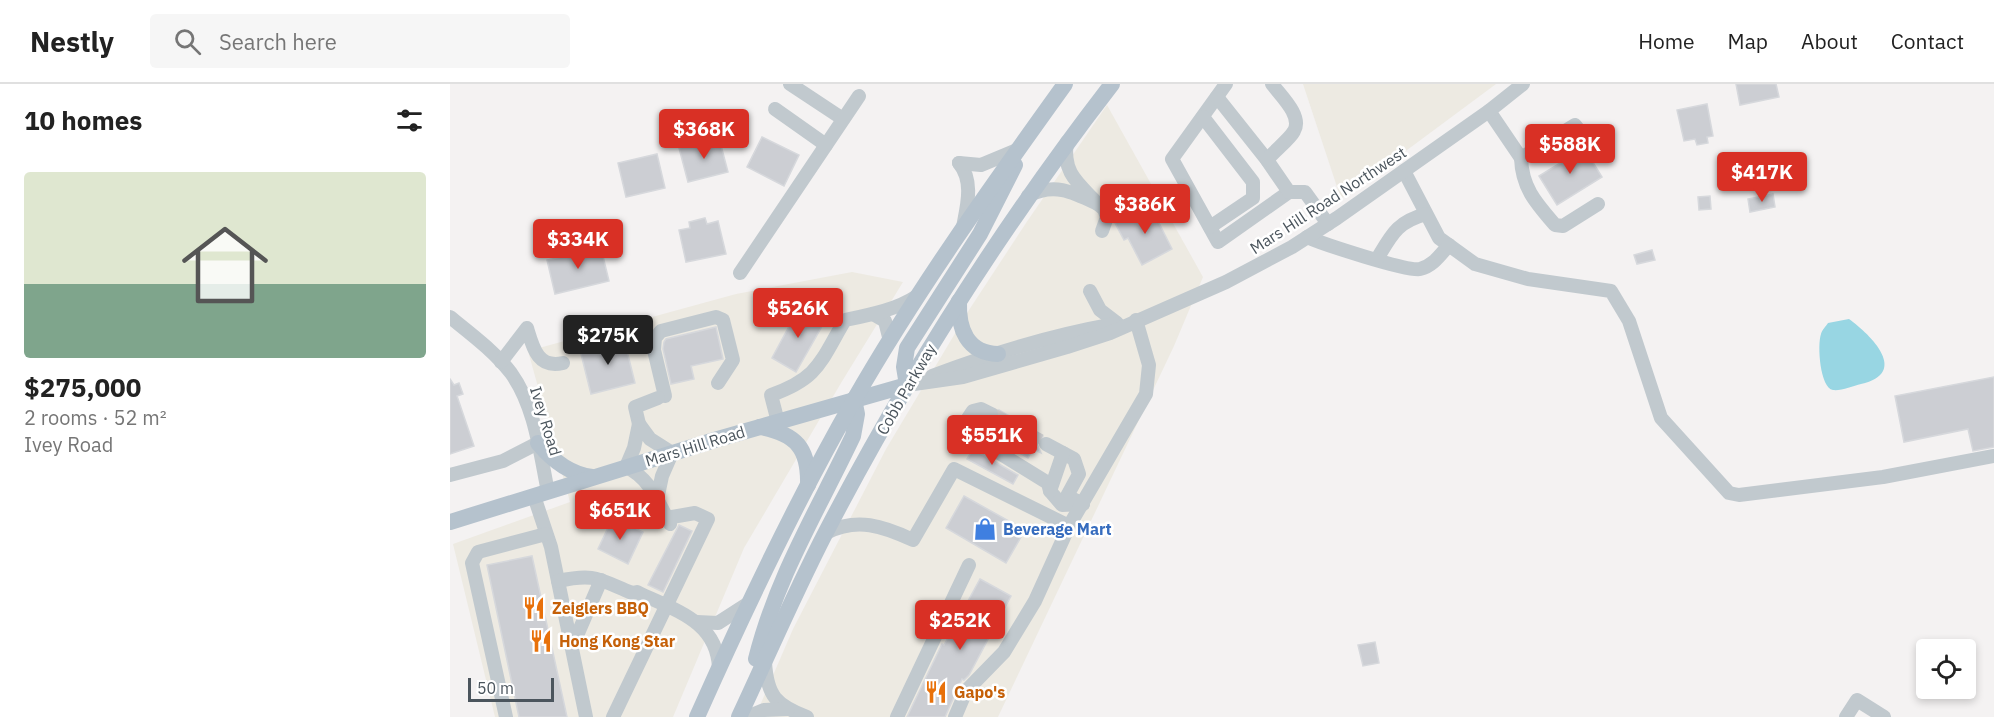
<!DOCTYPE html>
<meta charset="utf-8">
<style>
:root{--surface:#fff;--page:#f6f6f6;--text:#222;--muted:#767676;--line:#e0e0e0;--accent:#d93025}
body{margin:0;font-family:"IBM Plex Sans",sans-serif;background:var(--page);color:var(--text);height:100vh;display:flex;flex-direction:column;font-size:22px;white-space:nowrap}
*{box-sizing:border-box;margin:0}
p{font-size:20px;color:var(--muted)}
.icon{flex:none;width:33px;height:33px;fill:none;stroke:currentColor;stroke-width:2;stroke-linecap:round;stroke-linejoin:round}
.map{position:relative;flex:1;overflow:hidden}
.drawer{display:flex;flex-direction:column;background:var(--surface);width:450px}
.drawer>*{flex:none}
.fabs{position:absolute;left:1466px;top:555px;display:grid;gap:12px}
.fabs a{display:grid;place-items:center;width:60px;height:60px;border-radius:6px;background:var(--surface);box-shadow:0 3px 9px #0003;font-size:30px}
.scale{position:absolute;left:18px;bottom:15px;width:86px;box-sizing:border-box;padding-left:6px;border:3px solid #4b555d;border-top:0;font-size:16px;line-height:21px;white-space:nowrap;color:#4b555d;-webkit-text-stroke:4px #fff;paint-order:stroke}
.price{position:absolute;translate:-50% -51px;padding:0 14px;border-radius:6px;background:var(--accent);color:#fff;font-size:20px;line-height:39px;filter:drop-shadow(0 2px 3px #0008)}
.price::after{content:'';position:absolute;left:50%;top:36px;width:18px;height:14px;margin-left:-9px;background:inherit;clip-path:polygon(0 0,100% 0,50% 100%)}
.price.selected{background:#222;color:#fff}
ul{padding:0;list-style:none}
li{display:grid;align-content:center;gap:12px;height:318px;padding:0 24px}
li+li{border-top:2px solid var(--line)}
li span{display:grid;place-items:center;height:186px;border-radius:6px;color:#555}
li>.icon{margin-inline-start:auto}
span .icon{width:108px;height:108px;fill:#fffc;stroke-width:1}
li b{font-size:26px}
h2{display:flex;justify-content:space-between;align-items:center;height:72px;padding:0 24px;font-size:26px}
header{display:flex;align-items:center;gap:36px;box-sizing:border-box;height:84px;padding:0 30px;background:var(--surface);border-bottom:2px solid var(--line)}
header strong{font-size:28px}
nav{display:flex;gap:33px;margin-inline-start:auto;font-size:21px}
.search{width:420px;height:54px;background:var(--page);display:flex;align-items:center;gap:15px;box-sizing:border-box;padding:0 21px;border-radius:6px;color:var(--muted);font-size:22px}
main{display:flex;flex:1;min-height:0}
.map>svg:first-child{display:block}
</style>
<header>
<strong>Nestly</strong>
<div class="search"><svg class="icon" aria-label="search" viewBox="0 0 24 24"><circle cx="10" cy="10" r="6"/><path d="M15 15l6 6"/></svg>Search here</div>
<nav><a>Home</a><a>Map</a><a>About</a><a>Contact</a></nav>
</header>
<main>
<section class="drawer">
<h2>10 homes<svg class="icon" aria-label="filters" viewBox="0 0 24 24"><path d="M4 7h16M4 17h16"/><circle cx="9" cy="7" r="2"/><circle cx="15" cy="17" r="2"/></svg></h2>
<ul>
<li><span style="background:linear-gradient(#dfe7d0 60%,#7fa58c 0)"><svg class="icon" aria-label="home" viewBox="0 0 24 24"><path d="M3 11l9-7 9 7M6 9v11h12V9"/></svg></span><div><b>$275,000</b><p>2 rooms · 52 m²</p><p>Ivey Road</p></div></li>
</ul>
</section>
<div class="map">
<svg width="1544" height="633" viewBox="0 0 1544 633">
<rect width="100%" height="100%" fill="#f4f2f2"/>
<!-- commercial -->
<g fill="#edeae2">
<polygon points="853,0 1046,0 891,115"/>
<polygon points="657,21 753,193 724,262 548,633 305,633 343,545 436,365 519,226 576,139"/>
<polygon points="402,188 453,198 391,299 294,464 223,633 45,633 3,460 120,418 78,267 286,210"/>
</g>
<!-- water -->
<path fill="#98d6e3" d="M1399,235C1421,251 1460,289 1411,300C1403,302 1391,307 1383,306C1370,304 1367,261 1371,250C1372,246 1376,242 1378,239Z"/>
<!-- building -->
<g fill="#ccced3" stroke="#d6d8dc" stroke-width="1.5">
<polygon points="1286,0 1326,0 1329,13 1290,21"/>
<polygon points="1257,20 1263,52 1257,53 1258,59 1247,61 1245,55 1234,57 1227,26"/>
<polygon points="312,53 349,71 334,102 297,83"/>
<polygon points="269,54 278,88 238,98 229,64"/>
<polygon points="1126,63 1128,67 1132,65 1139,72 1152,93 1107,121 1089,92 1112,78 1109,73"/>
<polygon points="207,70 215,104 176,113 168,79"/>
<polygon points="1323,110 1325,123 1300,128 1298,115"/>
<polygon points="1260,112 1261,125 1249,126 1248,113"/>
<polygon points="701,123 722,165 692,181 678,154 674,156 665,139"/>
<polygon points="255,134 257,140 268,137 276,170 236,178 229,146 240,144 239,138"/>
<polygon points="131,163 132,168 151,164 159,197 105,210 97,176 117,172 116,167"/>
<polygon points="1202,166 1205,176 1187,180 1184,171"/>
<polygon points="350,222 375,237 346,288 322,274"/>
<polygon points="266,243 273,275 241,282 244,295 221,300 213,265 214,258 216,255"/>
<polygon points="174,255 185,299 141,310 130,266"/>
<polygon points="1544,293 1544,363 1523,367 1518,345 1454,358 1445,312"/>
<polygon points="0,295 4,301 9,299 13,310 7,312 24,362 0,370"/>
<polygon points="549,326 593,352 587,360 591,369 583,365 578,374 532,347 537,338 542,339 549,335"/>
<polygon points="523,365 568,391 563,400 517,375"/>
<polygon points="514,412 575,446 556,479 496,444"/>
<polygon points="163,433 193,448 178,480 148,465"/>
<polygon points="229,441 242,447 213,508 198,501"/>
<polygon points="82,472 117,633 69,633 37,481"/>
<polygon points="530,495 561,512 519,591 514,596 512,595 495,633 457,633 492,560 494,561"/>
<polygon points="925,558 929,579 913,582 908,561"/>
</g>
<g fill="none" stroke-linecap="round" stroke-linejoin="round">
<!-- minor-tunnel -->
<polyline stroke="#cacbcd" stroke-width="14" stroke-dasharray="14 7" stroke-linecap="butt" points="541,330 596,360"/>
<!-- minor -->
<g stroke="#c1c9ce" stroke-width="14">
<polyline points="340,0 393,35"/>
<polyline points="776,0 722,75 768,158 839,108"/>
<polyline points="767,13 817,76 839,108 855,108 878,140"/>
<polyline points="325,25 376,61"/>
<polyline points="1039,27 1071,74 1125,41 1143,64"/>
<polyline points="753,33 803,98 803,114 760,143"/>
<path d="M1071,74C1072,104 1086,119 1105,141L1113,142L1148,120"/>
<path d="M817,76C824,67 840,55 844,47C853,32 830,11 822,0"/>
<path d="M509,79C524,97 517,122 513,143"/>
<polyline points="509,79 531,81 567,66"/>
<polyline points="954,87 989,154 1025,180 1078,195 1161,207 1179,237 1211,334 1279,409 1289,411 1433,393 1544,372"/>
<path d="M578,112C604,98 623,108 648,120C628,99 612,89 617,58"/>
<polyline points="648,120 654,125 657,133 652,147"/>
<path d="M857,153C873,160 958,188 970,185C983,182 990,171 999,161"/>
<path d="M927,175C942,150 947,138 976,130"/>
<polyline points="290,189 409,12"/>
<polyline points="640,207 650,226 667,239"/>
<polyline points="423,230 435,237 440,257"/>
<path d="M0,233C21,250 44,267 61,289C85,322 90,369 98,408"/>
<path d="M51,278L77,244C83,264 88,285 113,279"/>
<path d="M482,292C540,270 603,251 665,240"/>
<polyline points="457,301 513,293 617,263 660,249 776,198 842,163 887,134 1039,27 1073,0"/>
<polyline points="215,312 204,266 205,254 211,247 266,233 273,236 283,276 268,299"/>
<path d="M328,338L321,311C369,294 370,278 395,236C419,231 446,226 467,212"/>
<polyline points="189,340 185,323 208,314"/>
<polyline points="517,349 517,336 523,327 531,325 541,330"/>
<polyline points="596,360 624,375 629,390 617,412 633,420"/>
<polyline points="510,361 517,349 598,399 600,407 612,421 633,420"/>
<polyline points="0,391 53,377 88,359"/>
<polyline points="600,407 613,369"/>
<polyline points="84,412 101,463 136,633"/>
<path d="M207,416L212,392L222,369L200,355L189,340L184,364L176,383C200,394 208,418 220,440"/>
<path d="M376,449C407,433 433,442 463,456L504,385L619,442"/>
<path d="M108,497C145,489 148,495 182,509L187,508C223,526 267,536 269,584"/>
<polyline points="247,538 268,539 299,519"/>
<polyline points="122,563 151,496"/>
<path d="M315,578C317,612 326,621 357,633"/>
<polyline points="56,633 22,479 28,468 96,450"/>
<polyline points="163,633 258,435 245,429 216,434"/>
<polyline points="297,633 314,626 338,625"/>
<polyline points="447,633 519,481"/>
<polyline points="505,633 516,607 554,568 585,517 619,442 696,310 699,281 686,236"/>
<polyline points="1396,633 1407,616 1434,633"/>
</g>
<!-- major -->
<g stroke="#b5c2cd" stroke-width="16">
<path d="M509,217C508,245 517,269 548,270"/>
<polyline points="457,301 454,283 457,264 530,150 565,81"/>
<path d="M310,343C346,350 359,364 358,401"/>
<path d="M88,359C102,376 120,390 142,393"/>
<polyline points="0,438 268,355 457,301"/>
<path d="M306,575C327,492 367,428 403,352L407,330L404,315"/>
<path d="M247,633C295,525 345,419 404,316C467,206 541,103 615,0"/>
<path d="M289,633C318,571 345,508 376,448C458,290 553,141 662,0"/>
</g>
</g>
<!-- icons -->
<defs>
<g id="shop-bare" transform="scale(1.8)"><path d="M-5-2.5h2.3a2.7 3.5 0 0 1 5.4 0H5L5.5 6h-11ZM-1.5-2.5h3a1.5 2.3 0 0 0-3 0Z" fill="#3f7fe0" stroke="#fff" stroke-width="2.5" paint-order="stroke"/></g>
<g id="restaurant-bare" transform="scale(1.8)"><path d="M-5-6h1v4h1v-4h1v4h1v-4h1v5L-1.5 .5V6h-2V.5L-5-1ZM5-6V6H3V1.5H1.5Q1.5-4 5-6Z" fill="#e8710a" stroke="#fff" stroke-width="2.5" paint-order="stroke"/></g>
</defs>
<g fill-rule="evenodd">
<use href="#shop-bare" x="535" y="445"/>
<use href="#restaurant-bare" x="84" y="524"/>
<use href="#restaurant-bare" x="91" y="557"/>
<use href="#restaurant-bare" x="486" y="608"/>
</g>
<g text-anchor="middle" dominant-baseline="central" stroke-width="5" stroke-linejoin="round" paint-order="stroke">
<!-- street labels -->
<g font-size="16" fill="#4b555d" stroke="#fff">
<text transform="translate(878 116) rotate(-33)">Mars Hill Road Northwest</text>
<text transform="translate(456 305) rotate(-60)">Cobb Parkway</text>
<text transform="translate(96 337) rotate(73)">Ivey Road</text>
<text transform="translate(245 362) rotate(-17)">Mars Hill Road</text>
</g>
<!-- shop labels -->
<g font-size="16" font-weight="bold" fill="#366cbe" stroke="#fff" text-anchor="start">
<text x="553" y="445">Beverage Mart</text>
</g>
<!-- food labels -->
<g font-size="16" font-weight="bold" fill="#c56008" stroke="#fff" text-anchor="start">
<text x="102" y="524">Zeiglers BBQ</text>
<text x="109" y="557">Hong Kong Star</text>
<text x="504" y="608">Gapo's</text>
</g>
</g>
</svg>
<div class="fabs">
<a><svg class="icon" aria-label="locate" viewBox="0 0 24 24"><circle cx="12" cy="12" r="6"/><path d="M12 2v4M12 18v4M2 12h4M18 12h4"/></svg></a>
</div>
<div class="scale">50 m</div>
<b class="price" style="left:254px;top:76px">$368K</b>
<b class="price" style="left:1120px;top:91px">$588K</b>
<b class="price" style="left:1312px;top:119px">$417K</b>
<b class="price" style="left:695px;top:151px">$386K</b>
<b class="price" style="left:128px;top:186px">$334K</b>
<b class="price" style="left:348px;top:255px">$526K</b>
<b class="price selected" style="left:158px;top:282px">$275K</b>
<b class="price" style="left:542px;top:382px">$551K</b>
<b class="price" style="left:170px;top:457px">$651K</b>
<b class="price" style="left:510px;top:567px">$252K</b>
</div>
</main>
